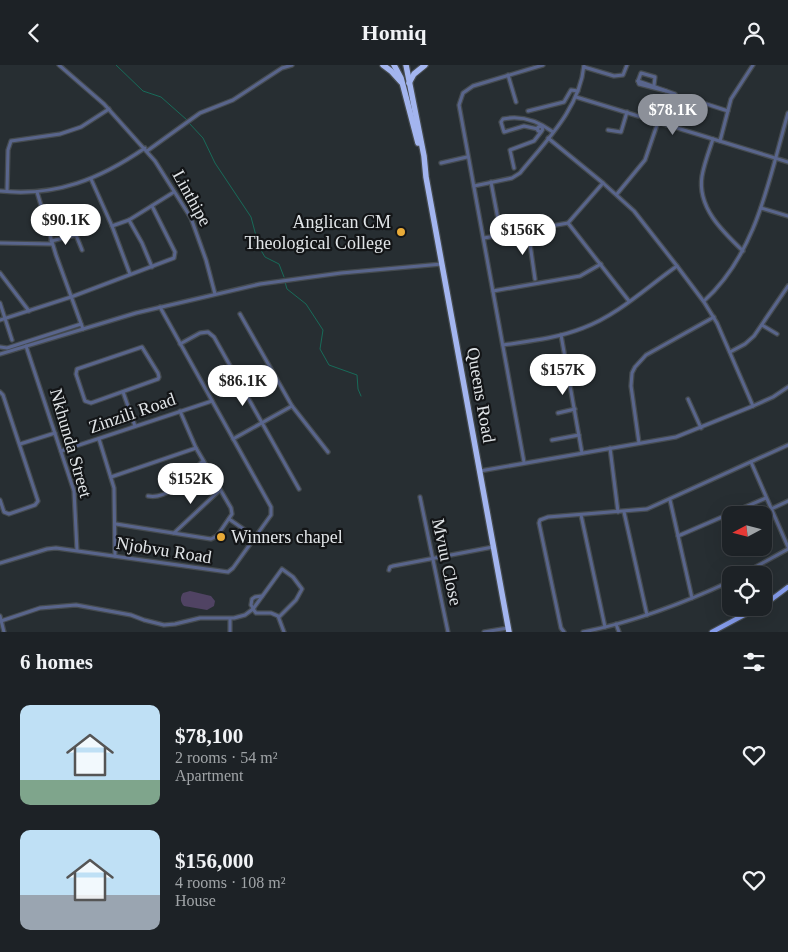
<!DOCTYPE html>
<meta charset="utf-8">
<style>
:root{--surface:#1d2226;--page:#252a2e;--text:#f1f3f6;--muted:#a0a4a7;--line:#3b3f43;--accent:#8c9099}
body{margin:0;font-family:Georgia,serif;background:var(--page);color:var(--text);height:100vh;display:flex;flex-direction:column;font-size:19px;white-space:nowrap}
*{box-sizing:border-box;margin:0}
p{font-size:16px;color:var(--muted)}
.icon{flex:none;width:28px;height:28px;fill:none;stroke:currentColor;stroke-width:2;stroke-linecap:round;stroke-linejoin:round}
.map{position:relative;height:567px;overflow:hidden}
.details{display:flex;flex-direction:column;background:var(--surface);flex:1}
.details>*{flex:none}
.needle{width:32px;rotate:263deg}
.buttons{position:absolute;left:722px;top:441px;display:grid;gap:10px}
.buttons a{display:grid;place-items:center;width:50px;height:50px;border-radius:10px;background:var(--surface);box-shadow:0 5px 20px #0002,0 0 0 1px var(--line);font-size:25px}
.price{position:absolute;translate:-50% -42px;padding:0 11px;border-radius:18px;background:#fff;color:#222;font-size:16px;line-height:32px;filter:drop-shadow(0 1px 2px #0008)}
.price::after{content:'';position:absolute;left:50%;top:30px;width:15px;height:11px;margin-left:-8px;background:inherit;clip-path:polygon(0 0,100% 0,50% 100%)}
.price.current{background:var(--accent);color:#fff}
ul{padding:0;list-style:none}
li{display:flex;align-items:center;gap:15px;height:125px;padding:0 20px}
li span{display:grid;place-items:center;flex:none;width:140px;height:100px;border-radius:10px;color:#555}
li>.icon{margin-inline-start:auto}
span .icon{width:60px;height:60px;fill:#fffc;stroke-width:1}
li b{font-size:21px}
h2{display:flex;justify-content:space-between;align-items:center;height:60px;padding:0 20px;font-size:21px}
header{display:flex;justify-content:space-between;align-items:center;height:65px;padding:0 20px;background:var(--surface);font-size:22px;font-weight:700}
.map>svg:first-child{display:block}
</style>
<header><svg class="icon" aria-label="back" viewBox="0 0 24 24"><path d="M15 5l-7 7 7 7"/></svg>Homiq<svg class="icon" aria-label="person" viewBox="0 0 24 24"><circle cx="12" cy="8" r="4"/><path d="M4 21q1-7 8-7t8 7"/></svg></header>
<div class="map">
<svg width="788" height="567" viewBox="0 0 788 567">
<rect width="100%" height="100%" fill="#272e32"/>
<!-- grass -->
<path fill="#504363" d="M190,526L211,531L215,536L214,541L207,545L184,541C180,537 180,532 183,528Z"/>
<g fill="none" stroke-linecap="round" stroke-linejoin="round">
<!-- stream -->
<g stroke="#186b59" stroke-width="1">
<polyline points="116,0 143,26 161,32 187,55"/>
<polyline points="189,58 203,73 215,98 251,152 259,182 265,192 279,199 284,212"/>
<polyline points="285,217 287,224 306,239 323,265 320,284 329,300 357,310 358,324 361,331"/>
</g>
<!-- minor casing -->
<g stroke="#454b4f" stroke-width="5.5">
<g id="minor">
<polyline points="59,0 104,39 155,96 191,153 206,195 215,229"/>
<polyline points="584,2 614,11 623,10 627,0"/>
<polyline points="508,10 516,37"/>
<polyline points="638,16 675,29 676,31 666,60"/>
<polyline points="638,16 639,19 666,26"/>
<polyline points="638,16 641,8 655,12 654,20"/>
<polyline points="576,32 788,97"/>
<polyline points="694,35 728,46"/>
<polyline points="528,46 564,37 571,25 578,26"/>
<circle cx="540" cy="64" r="2.5"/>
<path d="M538,64L524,61L504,67L501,57L503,54C521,50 538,56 553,67"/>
<polyline points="608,65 621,67 627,47"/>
<polyline points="548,73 603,118 634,146 677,201 704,237 717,258 753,341"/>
<path d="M713,74C709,86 704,99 702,111C697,142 722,166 743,186"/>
<polyline points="720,76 731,34 753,0"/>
<polyline points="147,86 200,48 233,35 282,3 292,0"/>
<polyline points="441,98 467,92"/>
<polyline points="514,103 510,85 534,76 541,67"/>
<polyline points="91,114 112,161 130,209"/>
<polyline points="491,117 501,170"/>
<path d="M474,121L512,113L520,108C546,76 580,43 584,0"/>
<path d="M0,126C56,132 100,114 145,83"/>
<polyline points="7,126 8,85 11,76 60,69 81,62 109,44"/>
<polyline points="37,127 56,190 83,264"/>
<polyline points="617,129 645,95 658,57"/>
<polyline points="761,143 788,151"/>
<polyline points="129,155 142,178 152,202"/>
<polyline points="568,158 629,236"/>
<polyline points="112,161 129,155 174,127"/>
<polyline points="528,165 535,214"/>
<polyline points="484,173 568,158 603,118"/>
<polyline points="51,176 76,170 82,185"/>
<polyline points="0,178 52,179"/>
<polyline points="0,208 29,246"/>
<polyline points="493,226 580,211 601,199"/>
<path d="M704,236C757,188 769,114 788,48"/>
<polyline points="0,238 12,275"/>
<polyline points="0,255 71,232 174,193 175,187 152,141"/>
<polyline points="762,260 777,269"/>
<polyline points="561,270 582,388"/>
<polyline points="180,279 200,268 208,267 214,272 299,424"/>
<path d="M503,280C530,276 558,273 583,263C618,250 647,222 677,201"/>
<polyline points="26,281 74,426 77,485"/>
<polyline points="0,282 7,283 81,259"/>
<polygon points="142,282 158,308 159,312 158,314 91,338 85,336 76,309 77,304"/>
<polyline points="730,287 745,279 754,271 788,221"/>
<polyline points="0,289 136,248 260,219 341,208 442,199"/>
<polyline points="0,327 3,330 38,436 35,440 9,449 4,447 0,435"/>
<polyline points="123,327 135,361"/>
<polyline points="688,334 701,363"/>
<polyline points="292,341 328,387"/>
<polyline points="558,348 575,344"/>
<polyline points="99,374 114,423 115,491"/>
<polyline points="233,374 292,341 240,249"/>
<polyline points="552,375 579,370"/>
<polyline points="639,378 631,321 632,308 635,302 646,290 714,252"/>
<polyline points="20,379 55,368"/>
<polyline points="610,383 618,447"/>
<polyline points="61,386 212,336"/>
<polyline points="524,397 459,40 463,28 473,21 543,0"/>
<polyline points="751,397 788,482"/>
<polyline points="480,406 676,372 753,341 773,332 788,322"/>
<polyline points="111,412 196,383"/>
<path d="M148,431C170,435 188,410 203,396"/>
<polyline points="420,432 448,567"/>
<polyline points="670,435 692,533"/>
<polyline points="771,444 788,436"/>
<polyline points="624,447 647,550"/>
<polyline points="581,450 605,562"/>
<polyline points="229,454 255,472"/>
<polyline points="116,459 211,474 217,471 232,449 231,443 196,383 180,346"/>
<polyline points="174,468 220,425"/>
<polyline points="678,471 766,433"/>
<polyline points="0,498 47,484 56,483 228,507 233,503 271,450 271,442 160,242"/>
<polyline points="389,505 390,502 393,501 493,482"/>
<polyline points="741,510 788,484"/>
<polyline points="253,543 251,540 252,534 255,532 262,531"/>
<polyline points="253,544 256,548 271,548 278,551 284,567"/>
<polyline points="0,551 4,567"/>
<polyline points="1,556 40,543 76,540 131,550 144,555 164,560 175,559 200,553 234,553 245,550 253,544 282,504 293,512 302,524 296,535 279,552"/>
<polyline points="616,559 619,567"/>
<polyline points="230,567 230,554"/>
<polyline points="484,567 508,563"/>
<polyline points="564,567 561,563 539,458 540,455 548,452 647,444 788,380"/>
<path d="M583,567C634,557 684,538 731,516"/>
</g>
</g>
<!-- major casing -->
<g stroke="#454b4f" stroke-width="7">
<g id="major">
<polyline points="764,540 788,522"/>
<polyline points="712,567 759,542"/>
</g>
</g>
<!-- highway casing -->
<g stroke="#454b4f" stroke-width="8">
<g id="highway">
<polyline points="383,0 391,6 401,17"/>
<polyline points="394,0 401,13 418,78"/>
<polyline points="406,0 424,91 426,112 509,567"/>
<polyline points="409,18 414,9 425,0"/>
</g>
</g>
<!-- minor -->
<use href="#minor" stroke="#59658c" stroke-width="3"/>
<!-- major -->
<use href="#major" stroke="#859cec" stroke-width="4.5"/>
<!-- highway -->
<use href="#highway" stroke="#a3b5ef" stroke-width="5.5"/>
</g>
<!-- markers -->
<g fill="#e9ab38" stroke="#131517" stroke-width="2">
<circle cx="401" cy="167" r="5"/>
<circle cx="221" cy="472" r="5"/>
</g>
<g text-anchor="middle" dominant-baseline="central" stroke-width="4.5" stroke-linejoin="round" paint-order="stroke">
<!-- street labels -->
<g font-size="18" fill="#e1e5e8" stroke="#131517">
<text transform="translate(192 133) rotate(61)">Linthipe</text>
<text transform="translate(481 330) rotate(80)">Queens Road</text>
<text transform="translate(132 348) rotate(-19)">Zinzili Road</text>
<text transform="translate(71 378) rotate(74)">Nkhunda Street</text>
<text transform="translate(164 485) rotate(9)">Njobvu Road</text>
<text transform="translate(447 497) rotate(78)">Mvuu Close</text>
</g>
<!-- poi labels -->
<g font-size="18" fill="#e1e5e8" stroke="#131517" text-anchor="end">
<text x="391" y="157">Anglican CM<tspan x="391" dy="21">Theological College</tspan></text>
<text x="231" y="472" text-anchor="start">Winners chapel</text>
</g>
</g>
</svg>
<div class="buttons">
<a><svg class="needle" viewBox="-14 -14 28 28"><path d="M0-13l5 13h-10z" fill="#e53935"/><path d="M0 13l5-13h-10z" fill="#a0a4a7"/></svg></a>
<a><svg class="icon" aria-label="locate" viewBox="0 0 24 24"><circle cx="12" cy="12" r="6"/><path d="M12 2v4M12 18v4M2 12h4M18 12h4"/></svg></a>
</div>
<b class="price current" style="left:673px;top:71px">$78.1K</b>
<b class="price" style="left:66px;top:181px">$90.1K</b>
<b class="price" style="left:523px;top:191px">$156K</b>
<b class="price" style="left:563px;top:331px">$157K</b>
<b class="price" style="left:243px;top:342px">$86.1K</b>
<b class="price" style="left:191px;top:440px">$152K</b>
</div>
<section class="details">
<h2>6 homes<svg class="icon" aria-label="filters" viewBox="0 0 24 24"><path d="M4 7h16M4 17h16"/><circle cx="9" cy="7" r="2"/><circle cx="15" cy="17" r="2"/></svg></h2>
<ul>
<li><span style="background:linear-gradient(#bfe0f5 75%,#7fa58c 0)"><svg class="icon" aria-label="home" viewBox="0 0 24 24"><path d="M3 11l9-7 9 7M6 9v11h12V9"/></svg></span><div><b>$78,100</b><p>2 rooms · 54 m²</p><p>Apartment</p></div><svg class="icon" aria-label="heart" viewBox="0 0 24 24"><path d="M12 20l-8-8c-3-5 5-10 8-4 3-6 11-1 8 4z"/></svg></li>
<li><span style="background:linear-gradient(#bfe0f5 65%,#9aa5b1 0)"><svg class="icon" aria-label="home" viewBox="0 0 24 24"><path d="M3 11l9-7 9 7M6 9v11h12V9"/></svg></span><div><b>$156,000</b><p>4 rooms · 108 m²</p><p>House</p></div><svg class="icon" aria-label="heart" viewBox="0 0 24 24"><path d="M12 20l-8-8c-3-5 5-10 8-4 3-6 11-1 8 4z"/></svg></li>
</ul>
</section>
